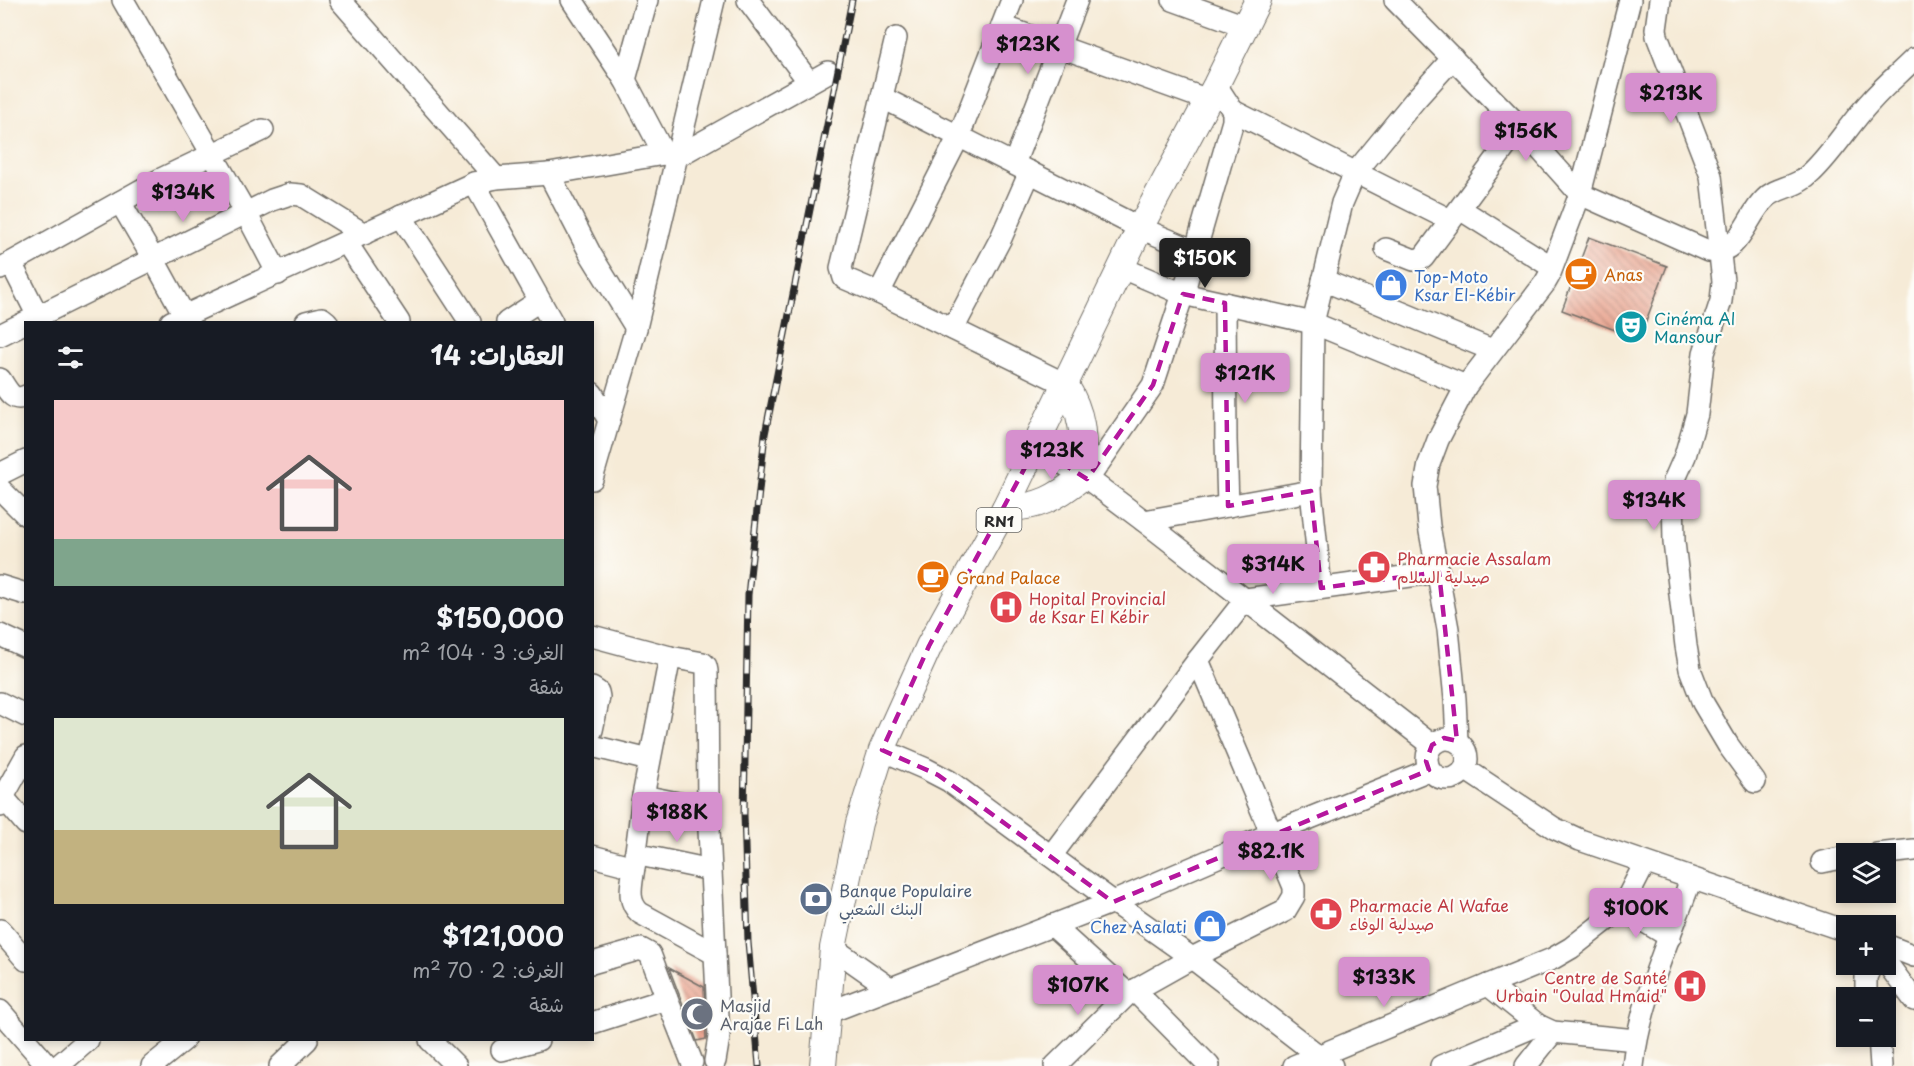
<!DOCTYPE html>
<html lang="ar">
<meta charset="utf-8">
<style>
:root{--surface:#171b24;--page:#242831;--text:#f1f3f6;--muted:#9ea1a6;--accent:#d690ce}
body{margin:0;font-family:"Playpen Sans","Playpen Sans Arabic",sans-serif;background:var(--page);color:var(--text);direction:rtl;height:100vh;display:flex;flex-direction:column;font-size:22px;white-space:nowrap}
*{box-sizing:border-box;margin:0}
p{font-size:20px;color:var(--muted)}
.icon{flex:none;width:33px;height:33px;fill:none;stroke:currentColor;stroke-width:2;stroke-linecap:round;stroke-linejoin:round}
.map{position:relative;flex:1;overflow:hidden;direction:ltr}
.sheet{position:absolute;left:24px;top:321px;width:570px;height:720px;display:flex;flex-direction:column;background:var(--surface);border-radius:0px;box-shadow:0 3px 9px #0003;direction:rtl}
.sheet>*{flex:none}
.controls{position:absolute;left:1836px;top:843px;display:grid;gap:12px}
.controls a{display:grid;place-items:center;width:60px;height:60px;border-radius:0px;background:var(--surface);box-shadow:0 3px 9px #0003;font-size:30px}
.price{position:absolute;translate:-50% -51px;padding:0 14px;border-radius:6px;background:var(--accent);color:#111;font-size:20px;line-height:39px;filter:drop-shadow(0 2px 3px #0008)}
.price::after{content:'';position:absolute;left:50%;top:36px;width:18px;height:14px;margin-left:-9px;background:inherit;clip-path:polygon(0 0,100% 0,50% 100%)}
.price.active{background:#222;color:#fff}
ul{padding:0;list-style:none}
li{display:grid;align-content:center;gap:12px;height:318px;padding:0 30px}
li span{display:grid;place-items:center;height:186px;border-radius:0px;color:#555}
li>.icon{margin-inline-start:auto}
span .icon{width:108px;height:108px;fill:#fffc;stroke-width:1}
li b{font-size:26px}
h2{display:flex;justify-content:space-between;align-items:center;height:72px;padding:0 30px;font-size:26px}
.map>svg:first-child{display:block}
</style>
<div class="map">
<svg width="1914" height="1066" viewBox="0 0 1914 1066">
<defs>
<pattern id="building-back-hatch" width="6" height="6" patternUnits="userSpaceOnUse" patternTransform="scale(1.5)"><rect width="6" height="6" fill="#e9a591"/><path d="M-1 5l2 2M0 0l6 6M5-1l2 2" fill="none" stroke="#bd8777"/></pattern>
</defs>
<rect width="100%" height="100%" fill="#fdfcf7"/>
<filter id="ink" filterUnits="userSpaceOnUse"><feTurbulence type="fractalNoise" baseFrequency=".0167" numOctaves="2"/><feDisplacementMap in="SourceGraphic" scale="12" xChannelSelector="R" yChannelSelector="G"/><feConvolveMatrix kernelMatrix="1 2 1 2 8 2 1 2 1" color-interpolation-filters="sRGB"/></filter>
<filter id="wash" filterUnits="userSpaceOnUse"><feTurbulence type="fractalNoise" baseFrequency=".008" numOctaves="4" result="noise"/><feDisplacementMap in="SourceGraphic" scale="24" xChannelSelector="R" yChannelSelector="G"/><feGaussianBlur stdDeviation="1.35" result="paint"/><feColorMatrix in="noise" values="0 0 0 0 0 0 0 0 0 0 0 0 0 0 0 0 0 1.4 0 .05"/><feComposite in="paint" operator="in"/></filter>
<g filter="url(#wash)">
<rect width="100%" height="100%" fill="#f6ebd7"/>
<g id="blocks">
<!-- building -->
<g fill="url(#building-back-hatch)">
<polygon points="1589,237 1667,266 1639,339 1562,310"/>
<polygon points="669,968 704,987 706,1039 697,1041"/>
</g>
</g>
</g>
<g filter="url(#ink)">
<use href="#blocks" fill-opacity="0" stroke="#726e67" stroke-width="1.5"/>
<g fill="none" stroke-linecap="round" stroke-linejoin="round">
<!-- minor casing -->
<g stroke="#726e67" stroke-width="24">
<g id="minor">
<polyline points="123,0 246,213 278,274"/>
<polyline points="340,0 496,178"/>
<polyline points="572,0 625,80 664,154"/>
<polyline points="748,0 809,82"/>
<polyline points="1173,0 1245,26"/>
<path d="M1395,0L1520,127L1580,194L1708,251C1740,257 1746,216 1765,199C1777,186 1796,189 1812,172C1834,151 1850,123 1871,101C1884,86 1900,73 1914,59"/>
<polyline points="1660,0 1656,29 1657,36 1711,176 1723,281 1721,301 1704,353 1697,414 1685,456 1674,481 1673,491 1674,542 1686,646 1690,669 1703,703 1728,745 1755,782"/>
<polyline points="1002,26 1208,100"/>
<polyline points="896,38 841,268 844,278 879,293 1065,384"/>
<polyline points="625,80 647,0"/>
<polyline points="883,98 1140,228 1195,251"/>
<polyline points="1233,111 1450,220"/>
<polyline points="1014,164 1077,0"/>
<polyline points="549,174 591,255 636,328"/>
<polyline points="474,183 552,322"/>
<polyline points="120,202 154,260 188,322"/>
<polyline points="1460,209 1552,267"/>
<polyline points="401,216 470,322"/>
<polyline points="346,242 399,322"/>
<polyline points="1386,249 1414,260 1423,258 1520,127"/>
<polyline points="11,263 41,322"/>
<polyline points="1122,268 1183,294 1313,323 1466,386"/>
<polyline points="0,269 161,179 263,130"/>
<polyline points="1323,280 1492,350"/>
<polyline points="879,293 959,136 1012,0"/>
<polyline points="1225,303 1226,440 1228,506"/>
<polyline points="171,322 474,183 496,178 549,174 664,154 676,157 828,72"/>
<polyline points="306,322 322,318 327,322"/>
<polyline points="507,322 539,301"/>
<polyline points="953,329 1001,238 1030,172"/>
<polyline points="0,335 272,200 290,194 301,195 364,234"/>
<path d="M0,379C7,389 12,403 26,396"/>
<polyline points="592,393 609,420"/>
<polyline points="1036,447 1088,479 1144,521 1432,745"/>
<polyline points="0,474 26,461"/>
<polyline points="592,479 636,328 714,0"/>
<polyline points="1088,479 1153,385 1183,294 1233,121 1233,111 1216,85"/>
<polyline points="0,489 26,515"/>
<polyline points="1144,521 1311,491"/>
<polyline points="0,586 26,594"/>
<polyline points="1321,588 1311,491 1313,323 1342,203 1355,173 1415,100 1453,58"/>
<polyline points="0,635 26,647"/>
<polyline points="592,636 670,657 643,796 634,867 592,856"/>
<polyline points="670,657 703,663 706,666 707,671 708,809 719,1037 715,1061"/>
<polyline points="592,688 598,692 599,697 592,730"/>
<polyline points="0,703 26,716"/>
<circle cx="1447" cy="759" r="20"/>
<polyline points="1457,741 1455,699 1448,629 1429,526 1425,486 1429,464 1438,440 1466,386 1545,283 1549,276 1580,194 1630,0"/>
<polyline points="592,746 649,760"/>
<polyline points="882,750 926,769 949,781 1113,902 1192,958 1128,994 1052,925"/>
<polyline points="1465,769 1554,828 1580,840 1846,931"/>
<polyline points="0,792 3,797 26,756"/>
<polyline points="643,796 708,809"/>
<polyline points="0,806 3,797 26,824"/>
<polyline points="635,854 711,870"/>
<polyline points="1877,854 1914,850"/>
<polyline points="1051,856 1198,660"/>
<polyline points="1822,862 1846,857"/>
<path d="M634,867C632,884 626,901 640,913L715,954"/>
<polyline points="1622,908 1670,937"/>
<polyline points="0,930 26,960"/>
<polyline points="1886,945 1914,956"/>
<polyline points="833,948 890,988"/>
<polyline points="1886,962 1914,1000"/>
<polyline points="592,963 641,949 650,954 667,999"/>
<polyline points="1134,990 1209,1066"/>
<polyline points="1866,998 1866,977 1872,964"/>
<polyline points="0,1011 48,1066"/>
<polyline points="827,1013 1113,902 1273,833 1429,770"/>
<polyline points="592,1023 667,999 692,1062"/>
<polyline points="1879,1036 1881,1066"/>
<polyline points="430,1040 456,1066"/>
<polyline points="1636,1040 1553,1032 1538,1025 1488,985 1552,959 1571,948 1622,908 1645,863"/>
<polyline points="502,1050 538,1040"/>
<polyline points="58,1066 88,1040"/>
<polyline points="152,1066 184,1040"/>
<polyline points="280,1066 307,1040"/>
<polyline points="1055,1066 1128,994"/>
<polyline points="1294,1066 1488,985"/>
<polyline points="1332,1066 1192,958 1285,911 1294,896 1294,887 1198,660 1246,599 1439,572"/>
<polyline points="1441,1066 1538,1025"/>
<polyline points="1526,1066 1553,1032"/>
<path d="M1633,1066C1639,1005 1670,937 1691,879"/>
</g>
</g>
<!-- major casing -->
<g stroke="#726e67" stroke-width="28">
<g id="major">
<path d="M1005,508C1039,508 1057,497 1082,477C1083,439 1086,418 1065,384"/>
<polyline points="823,1066 833,948 859,823 882,750 929,646 1005,508 1140,228 1216,85 1258,0"/>
</g>
</g>
<!-- minor -->
<use href="#minor" stroke="#fff" stroke-width="21"/>
<!-- major -->
<use href="#major" stroke="#fff" stroke-width="26"/>
<!-- rail casing -->
<g stroke="#2b2b2b" stroke-width="7">
<polyline id="rail" points="759,1066 748,942 744,814 748,595 765,434 852,0"/>
</g>
<!-- rail -->
<use href="#rail" stroke="#fdfcf7" stroke-width="4.5" stroke-dasharray="14" stroke-linecap="butt"/>
</g>
</g>
<!-- marked area -->
<path fill="none" stroke="#b5179e" stroke-width="4.5" stroke-dasharray="12 8" stroke-linejoin="round" d="M1183,294L1225,303L1228,506L1311,491L1321,588L1439,572L1457,741L1444,738L1432,745L1426,761L1429,770L1113,902L938,775L882,750L929,646L1036,447L1087,479L1153,385Z"/>
<!-- icons -->
<defs>
<g id="cafe-disc" transform="scale(1.725)"><circle r="9.5" fill="#e8710a" stroke="#fdfcf7"/><path d="M-5.5-4.5H6V0H3Q3 3.5 0 3.5H-2.5Q-5.5 3.5-5.5 0ZM3-3.2v2h1.7v-2ZM-6 4.5H4V6H-6Z" fill="#fff"/></g>
<g id="shop-disc" transform="scale(1.725)"><circle r="9.5" fill="#3f7fe0" stroke="#fdfcf7"/><path d="M-5-2.5h2.3a2.7 3.5 0 0 1 5.4 0H5L5.5 6h-11ZM-1.5-2.5h3a1.5 2.3 0 0 0-3 0Z" fill="#fff"/></g>
<g id="theatre-disc" transform="scale(1.725)"><circle r="9.5" fill="#0f9aa8" stroke="#fdfcf7"/><path d="M-5-5.5Q0-4 5-5.5V0Q5 5 0 6Q-5 5-5 0ZM-3.3-2.5H-1v1.5H-3.3ZM1-2.5H3.3v1.5H1ZM-2.8 1Q0 5.5 2.8 1Z" fill="#fff"/></g>
<g id="pharmacy-disc" transform="scale(1.725)"><circle r="9.5" fill="#e0444e" stroke="#fdfcf7"/><path d="M-2-6h4v4h4v4h-4v4h-4v-4h-4v-4h4Z" fill="#fff"/></g>
<g id="hospital-disc" transform="scale(1.725)"><circle r="9.5" fill="#e0444e" stroke="#fdfcf7"/><path d="M-5-5h3v3.5h4V-5h3V5h-3V1.5h-4V5h-3Z" fill="#fff"/></g>
<g id="bank-disc" transform="scale(1.725)"><circle r="9.5" fill="#5c6f8a" stroke="#fdfcf7"/><path d="M-6-4H6V4H-6ZM0-2.3a2.3 2.3 0 1 0 0 4.6a2.3 2.3 0 1 0 0-4.6Z" fill="#fff"/></g>
<g id="mosque-disc" transform="scale(1.725)"><circle r="9.5" fill="#6b7280" stroke="#fdfcf7"/><path d="M3.5-4.9A6 6 0 1 0 3.5 4.9A5 5 0 1 1 3.5-4.9Z" fill="#fff"/></g>
</defs>
<g fill-rule="evenodd">
<use href="#cafe-disc" x="1581" y="274"/>
<use href="#shop-disc" x="1391" y="285"/>
<use href="#theatre-disc" x="1631" y="327"/>
<use href="#pharmacy-disc" x="1374" y="567"/>
<use href="#cafe-disc" x="933" y="577"/>
<use href="#hospital-disc" x="1006" y="607"/>
<use href="#bank-disc" x="816" y="899"/>
<use href="#pharmacy-disc" x="1326" y="914"/>
<use href="#shop-disc" x="1210" y="926"/>
<use href="#hospital-disc" x="1690" y="986"/>
<use href="#mosque-disc" x="697" y="1014"/>
</g>
<g text-anchor="middle" dominant-baseline="central" stroke-width="4.5" stroke-linejoin="round" paint-order="stroke">
<!-- shield labels -->
<rect fill="#fdfcf7" stroke="#6a6a68" stroke-width="1.5" x="976.5" y="508" width="45" height="24" rx="4.5"/>
<g font-size="15" font-weight="bold" fill="#2b2b2b">
<text x="999" y="520">RN1</text>
</g>
<!-- food labels -->
<g font-size="16" fill="#c56008" stroke="#fdfcf7" text-anchor="start">
<text x="1604" y="274">Anas</text>
<text x="956" y="577">Grand Palace</text>
</g>
<!-- shop labels -->
<g font-size="16" fill="#366cbe" stroke="#fdfcf7" text-anchor="start">
<text x="1414" y="276">Top-Moto<tspan x="1414" dy="18">Ksar El-Kébir</tspan></text>
<text x="1187" y="926" text-anchor="end">Chez Asalati</text>
</g>
<!-- culture labels -->
<g font-size="16" fill="#0d838f" stroke="#fdfcf7" text-anchor="start">
<text x="1654" y="318">Cinéma Al<tspan x="1654" dy="18">Mansour</tspan></text>
</g>
<!-- health labels -->
<g font-size="16" fill="#be3a42" stroke="#fdfcf7" text-anchor="start">
<text x="1397" y="558">Pharmacie Assalam<tspan x="1397" dy="18">صيدلية السلام</tspan></text>
<text x="1029" y="598">Hopital Provincial<tspan x="1029" dy="18">de Ksar El Kébir</tspan></text>
<text x="1349" y="905">Pharmacie Al Wafae<tspan x="1349" dy="18">صيدلية الوفاء</tspan></text>
<text x="1667" y="977" text-anchor="end">Centre de Santé<tspan x="1667" dy="18">Urbain "Oulad Hmaid"</tspan></text>
</g>
<!-- service labels -->
<g font-size="16" fill="#4e5e75" stroke="#fdfcf7" text-anchor="start">
<text x="839" y="890">Banque Populaire<tspan x="839" dy="18">البنك الشعبي</tspan></text>
</g>
<!-- worship labels -->
<g font-size="16" fill="#5b616d" stroke="#fdfcf7" text-anchor="start">
<text x="720" y="1005">Masjid<tspan x="720" dy="18">Arajae Fi Lah</tspan></text>
</g>
</g>
</svg>
<div class="controls">
<a><svg class="icon" aria-label="layers" viewBox="0 0 24 24"><path d="M12 4l9 5-9 5-9-5zM3 14l9 5 9-5"/></svg></a>
<a>+</a>
<a>−</a>
</div>
<b class="price" style="left:1028px;top:75px">$123K</b>
<b class="price" style="left:1671px;top:124px">$213K</b>
<b class="price" style="left:1526px;top:162px">$156K</b>
<b class="price" style="left:183px;top:223px">$134K</b>
<b class="price active" style="left:1205px;top:289px">$150K</b>
<b class="price" style="left:1245px;top:404px">$121K</b>
<b class="price" style="left:1052px;top:481px">$123K</b>
<b class="price" style="left:1654px;top:531px">$134K</b>
<b class="price" style="left:1273px;top:595px">$314K</b>
<b class="price" style="left:677px;top:843px">$188K</b>
<b class="price" style="left:1271px;top:882px">$82.1K</b>
<b class="price" style="left:1636px;top:939px">$100K</b>
<b class="price" style="left:1384px;top:1008px">$133K</b>
<b class="price" style="left:1078px;top:1016px">$107K</b>
<section class="sheet">
<h2>العقارات: 14<svg class="icon" aria-label="filters" viewBox="0 0 24 24"><path d="M4 7h16M4 17h16"/><circle cx="9" cy="7" r="2"/><circle cx="15" cy="17" r="2"/></svg></h2>
<ul>
<li><span style="background:linear-gradient(#f6c9c9 75%,#7fa58c 0)"><svg class="icon" aria-label="home" viewBox="0 0 24 24"><path d="M3 11l9-7 9 7M6 9v11h12V9"/></svg></span><div><b>$150,000</b><p>الغرف: 3 · 104 m²</p><p>شقة</p></div></li>
<li><span style="background:linear-gradient(#dfe7d0 60%,#c2b280 0)"><svg class="icon" aria-label="home" viewBox="0 0 24 24"><path d="M3 11l9-7 9 7M6 9v11h12V9"/></svg></span><div><b>$121,000</b><p>الغرف: 2 · 70 m²</p><p>شقة</p></div></li>
</ul>
</section>
</div>
